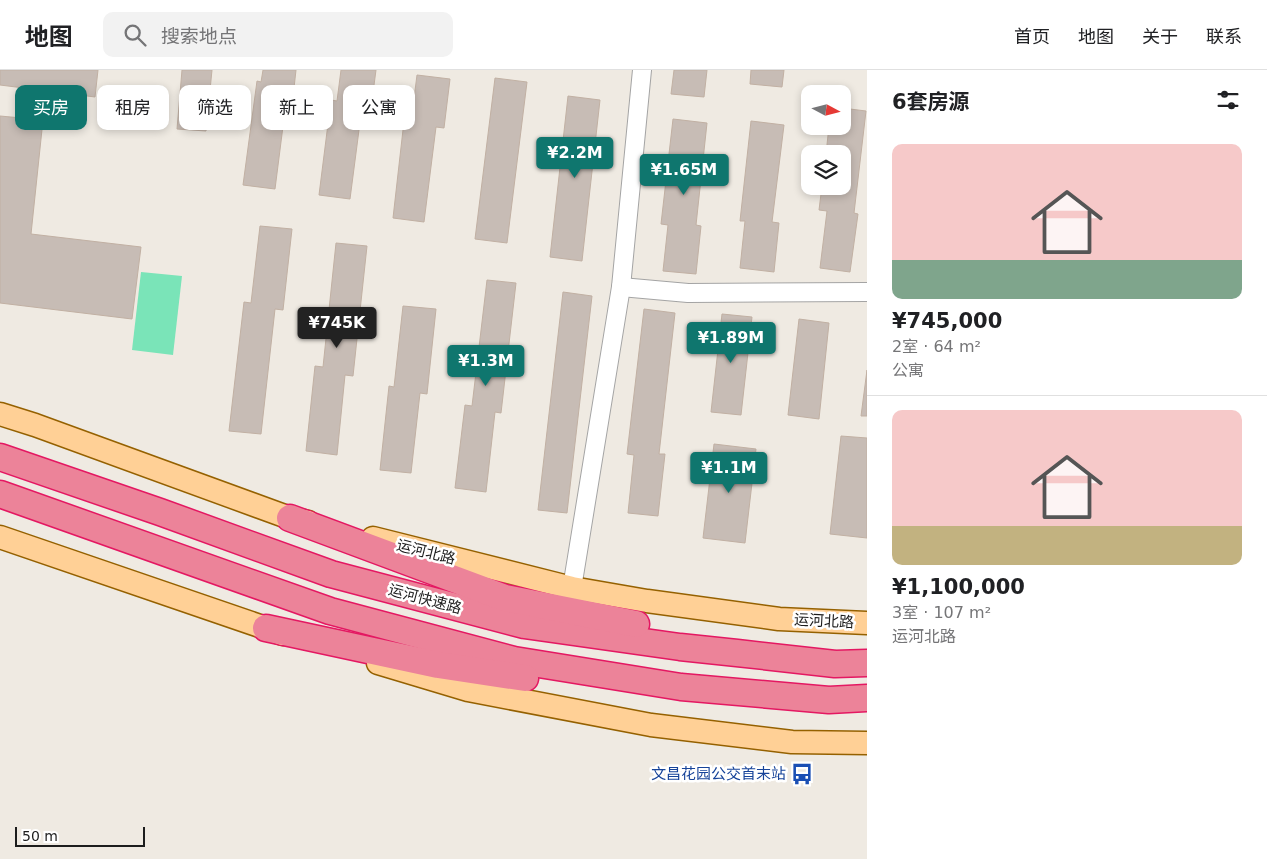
<!DOCTYPE html>
<html lang="zh">
<meta charset="utf-8">
<style>
:root{--surface:#fff;--page:#f2f2f2;--text:#202124;--muted:#757577;--line:#e0e0e0;--accent:#0f766e}
body{margin:0;font-family:"DejaVu Sans","Noto Sans SC",sans-serif;background:var(--page);color:var(--text);height:100vh;display:flex;flex-direction:column;font-size:19px;white-space:nowrap}
*{box-sizing:border-box;margin:0}
p{font-size:16px;color:var(--muted)}
.icon{flex:none;width:28px;height:28px;fill:none;stroke:currentColor;stroke-width:2;stroke-linecap:round;stroke-linejoin:round}
.map{position:relative;flex:1;overflow:hidden}
.sheet{display:flex;flex-direction:column;background:var(--surface);width:400px}
.sheet>*{flex:none}
.banner{position:absolute;left:15px;top:15px;width:475px;height:45px;display:flex;gap:10px}
.needle{width:32px;rotate:97deg}
.fabs{position:absolute;left:801px;top:15px;display:grid;gap:10px}
.fabs a{display:grid;place-items:center;width:50px;height:50px;border-radius:10px;background:var(--surface);box-shadow:0 2px 8px #0003;font-size:25px}
.scale{position:absolute;left:15px;bottom:12px;width:130px;box-sizing:border-box;padding-left:5px;border:2px solid #1d1d1d;border-top:0;font-size:14px;line-height:18px;white-space:nowrap;color:#1d1d1d;-webkit-text-stroke:4px #fff;paint-order:stroke}
.price{position:absolute;translate:-50% -42px;padding:0 11px;border-radius:5px;background:var(--accent);color:#fff;font-size:16px;line-height:32px;filter:drop-shadow(0 1px 2px #0008)}
.price::after{content:'';position:absolute;left:50%;top:30px;width:15px;height:11px;margin-left:-8px;background:inherit;clip-path:polygon(0 0,100% 0,50% 100%)}
.price.on{background:#222;color:#fff}
ul{padding:0;list-style:none}
li{display:grid;align-content:center;gap:10px;height:265px;padding:0 25px}
li+li{border-top:1px solid var(--line)}
li span{display:grid;place-items:center;height:155px;border-radius:10px;color:#555}
li>.icon{margin-inline-start:auto}
span .icon{width:90px;height:90px;fill:#fffc;stroke-width:1}
li b{font-size:21px}
h2{display:flex;justify-content:space-between;align-items:center;height:60px;padding:0 25px;font-size:21px}
.tag{padding:0 18px;border-radius:10px;background:var(--surface);box-shadow:0 2px 8px #0003;font-size:18px;line-height:45px}
.tag.on{background:var(--accent);color:#fff}
header{display:flex;align-items:center;gap:30px;box-sizing:border-box;height:70px;padding:0 25px;background:var(--surface);border-bottom:1px solid var(--line)}
header strong{font-size:24px}
nav{display:flex;gap:28px;margin-inline-start:auto;font-size:18px}
.search{width:350px;height:45px;background:var(--page);display:flex;align-items:center;gap:12px;box-sizing:border-box;padding:0 18px;border-radius:10px;color:var(--muted);font-size:19px}
main{display:flex;flex:1;min-height:0}
.map>svg:first-child{display:block}
</style>
<header>
<strong>地图</strong>
<div class="search"><svg class="icon" aria-label="search" viewBox="0 0 24 24"><circle cx="10" cy="10" r="6"/><path d="M15 15l6 6"/></svg>搜索地点</div>
<nav><a>首页</a><a>地图</a><a>关于</a><a>联系</a></nav>
</header>
<main>
<div class="map">
<svg width="867" height="789" viewBox="0 0 867 789">
<rect width="100%" height="100%" fill="#efeae2"/>
<!-- pitch -->
<polygon fill="#7ae4b8" points="141,202 182,206 173,285 132,280"/>
<!-- building -->
<g fill="#c7bcb5" stroke="#c1b0a3">
<polygon points="0,0 98,0 95,27 0,15"/>
<polygon points="182,0 212,0 206,61 177,59"/>
<polygon points="263,0 296,0 294,18 288,17 275,119 243,115 257,11 261,12"/>
<polygon points="341,0 376,0 371,38 362,37 350,129 319,125 331,30 337,31"/>
<polygon points="674,0 707,0 704,27 671,24"/>
<polygon points="751,0 784,0 782,17 750,14"/>
<polygon points="417,5 450,9 444,58 436,57 424,152 393,148 404,51 411,52"/>
<polygon points="495,8 527,12 507,173 475,169"/>
<polygon points="568,26 600,30 582,191 550,187"/>
<polygon points="842,38 866,41 854,143 858,144 850,202 820,198 827,141 819,140 822,116 842,116 842,84 826,84 829,56 842,56"/>
<polygon points="0,46 43,50 31,164 141,177 132,249 0,233"/>
<polygon points="673,49 707,53 696,155 701,156 696,204 663,201 668,155 661,154"/>
<polygon points="751,51 784,55 772,152 779,153 774,202 740,198 745,151 740,151"/>
<polygon points="260,156 292,159 283,240 275,239 261,364 229,361 244,232 251,233"/>
<polygon points="336,173 367,176 353,306 345,305 337,385 306,381 315,296 323,297"/>
<polygon points="487,210 516,213 501,343 495,342 486,422 455,418 465,335 472,336"/>
<polygon points="563,222 592,226 567,443 538,440"/>
<polygon points="403,236 436,239 427,324 420,323 411,403 380,400 389,316 394,317"/>
<polygon points="644,239 675,243 659,384 665,384 658,446 628,443 634,385 627,384"/>
<polygon points="722,244 752,247 741,345 711,342"/>
<polygon points="799,249 829,253 819,349 788,345"/>
<polygon points="867,300 867,346 861,346"/>
<polygon points="841,366 867,368 867,468 830,464"/>
<polygon points="714,374 756,379 745,473 703,468"/>
</g>
<g fill="none" stroke-linecap="round" stroke-linejoin="round">
<!-- minor casing -->
<g stroke="#a4a4a4" stroke-width="20">
<g id="minor">
<polyline points="621,217 688,223 867,222"/>
<polyline points="572,518 621,217 642,0"/>
</g>
</g>
<!-- major casing -->
<g stroke="#956100" stroke-width="25">
<g id="major">
<polyline points="0,344 35,355 290,448 308,452"/>
<polyline points="0,467 283,564"/>
<polyline points="373,468 572,518 647,531 779,549 867,553"/>
<polyline points="378,593 468,620 651,655 792,672 867,673"/>
</g>
</g>
<!-- highway casing -->
<g stroke="#e41862" stroke-width="29">
<g id="highway">
<polyline points="0,387 160,442 331,504 524,555 680,577 737,583 835,594 867,593"/>
<polyline points="0,424 330,541 514,590 681,617 829,630 867,628"/>
<polyline points="290,448 505,528 636,554"/>
<polyline points="266,558 438,595 525,608"/>
</g>
</g>
<!-- minor -->
<use href="#minor" stroke="#fff" stroke-width="18"/>
<!-- major -->
<use href="#major" stroke="#ffd096" stroke-width="22"/>
<!-- highway -->
<use href="#highway" stroke="#ec8399" stroke-width="26"/>
</g>
<!-- icons -->
<defs>
<g id="bus-bare" transform="scale(1.725)"><path d="M-5-6H5V4H4V6H2V4H-2V6H-4V4H-5ZM-3.5-4V0h7V-4ZM-3.5 1.2v1.5H-2V1.2ZM2 1.2v1.5H3.5V1.2Z" fill="#1a4fb4" stroke="#fff" stroke-width="2.5" paint-order="stroke"/></g>
</defs>
<g fill-rule="evenodd">
<use href="#bus-bare" x="802" y="704"/>
</g>
<g text-anchor="middle" dominant-baseline="central" stroke-width="5" stroke-linejoin="round" paint-order="stroke">
<!-- street labels -->
<g font-size="15" fill="#1d1d1d" stroke="#fff">
<text transform="translate(426 482) rotate(14)">运河北路</text>
<text transform="translate(425 529) rotate(15)">运河快速路</text>
<text transform="translate(824 551) rotate(3)">运河北路</text>
</g>
<!-- transit labels -->
<g font-size="15" fill="#164399" stroke="#fff" text-anchor="end">
<text x="786" y="704">文昌花园公交首末站</text>
</g>
</g>
</svg>
<div class="fabs">
<a><svg class="needle" viewBox="-14 -14 28 28"><path d="M0-13l5 13h-10z" fill="#e53935"/><path d="M0 13l5-13h-10z" fill="#757577"/></svg></a>
<a><svg class="icon" aria-label="layers" viewBox="0 0 24 24"><path d="M12 4l9 5-9 5-9-5zM3 14l9 5 9-5"/></svg></a>
</div>
<div class="scale">50 m</div>
<b class="price" style="left:575px;top:109px">¥2.2M</b>
<b class="price" style="left:684px;top:126px">¥1.65M</b>
<b class="price on" style="left:337px;top:279px">¥745K</b>
<b class="price" style="left:731px;top:294px">¥1.89M</b>
<b class="price" style="left:486px;top:317px">¥1.3M</b>
<b class="price" style="left:729px;top:424px">¥1.1M</b>
<div class="banner">
<a class="tag on">买房</a>
<a class="tag">租房</a>
<a class="tag">筛选</a>
<a class="tag">新上</a>
<a class="tag">公寓</a>
</div>
</div>
<section class="sheet">
<h2>6套房源<svg class="icon" aria-label="filters" viewBox="0 0 24 24"><path d="M4 7h16M4 17h16"/><circle cx="9" cy="7" r="2"/><circle cx="15" cy="17" r="2"/></svg></h2>
<ul>
<li><span style="background:linear-gradient(#f6c9c9 75%,#7fa58c 0)"><svg class="icon" aria-label="home" viewBox="0 0 24 24"><path d="M3 11l9-7 9 7M6 9v11h12V9"/></svg></span><div><b>¥745,000</b><p>2室 · 64 m²</p><p>公寓</p></div></li>
<li><span style="background:linear-gradient(#f6c9c9 75%,#c2b280 0)"><svg class="icon" aria-label="home" viewBox="0 0 24 24"><path d="M3 11l9-7 9 7M6 9v11h12V9"/></svg></span><div><b>¥1,100,000</b><p>3室 · 107 m²</p><p>运河北路</p></div></li>
</ul>
</section>
</main>
